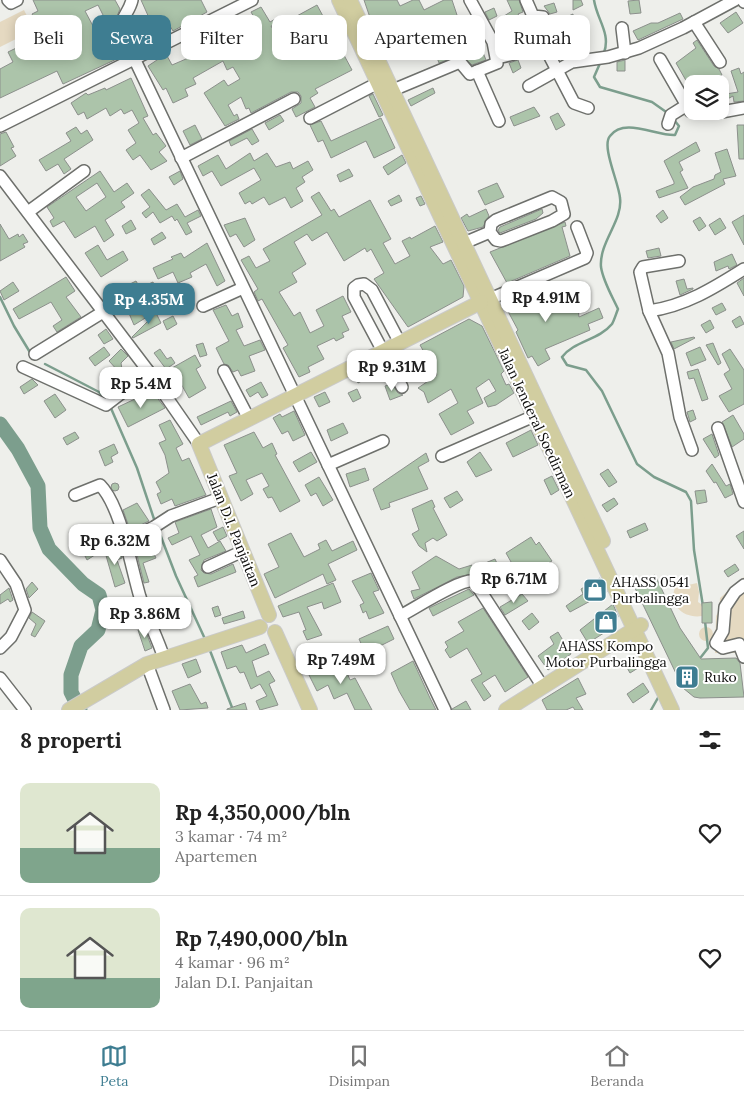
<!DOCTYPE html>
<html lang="id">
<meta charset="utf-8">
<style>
:root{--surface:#fff;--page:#f2f2f2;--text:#222;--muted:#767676;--line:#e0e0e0;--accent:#3e7d91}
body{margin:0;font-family:Lora,serif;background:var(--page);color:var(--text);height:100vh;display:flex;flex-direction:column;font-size:19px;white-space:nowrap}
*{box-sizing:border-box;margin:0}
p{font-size:16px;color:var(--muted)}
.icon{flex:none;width:28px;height:28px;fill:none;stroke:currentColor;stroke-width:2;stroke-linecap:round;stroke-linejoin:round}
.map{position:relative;height:710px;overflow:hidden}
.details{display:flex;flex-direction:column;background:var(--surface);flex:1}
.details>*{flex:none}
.banner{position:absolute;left:15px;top:15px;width:715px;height:45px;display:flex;gap:10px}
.buttons{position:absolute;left:684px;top:75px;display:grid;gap:10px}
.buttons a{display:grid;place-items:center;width:45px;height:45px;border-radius:10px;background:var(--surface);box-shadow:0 2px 12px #0003;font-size:25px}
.price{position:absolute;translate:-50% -42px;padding:0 11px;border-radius:10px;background:#fff;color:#222;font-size:16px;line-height:32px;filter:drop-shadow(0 1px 2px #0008)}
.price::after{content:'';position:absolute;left:50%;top:30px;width:15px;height:11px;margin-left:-8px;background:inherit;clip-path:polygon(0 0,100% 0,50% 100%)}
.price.active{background:var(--accent);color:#fff}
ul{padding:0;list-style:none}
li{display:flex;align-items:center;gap:15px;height:125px;padding:0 20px}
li+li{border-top:1px solid var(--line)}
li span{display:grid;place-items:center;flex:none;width:140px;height:100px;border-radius:10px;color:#555}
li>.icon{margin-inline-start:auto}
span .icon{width:60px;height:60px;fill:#fffc;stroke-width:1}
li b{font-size:21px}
h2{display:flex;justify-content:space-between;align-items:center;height:60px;padding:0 20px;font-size:21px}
.chip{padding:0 18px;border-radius:10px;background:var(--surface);box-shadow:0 2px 12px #0003;font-size:18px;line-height:45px}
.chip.active{background:var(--accent);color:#fff}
.menu{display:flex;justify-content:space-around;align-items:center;height:70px;border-top:1px solid var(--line);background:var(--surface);font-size:14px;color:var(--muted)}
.menu a{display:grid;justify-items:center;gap:2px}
.menu .active{color:var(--accent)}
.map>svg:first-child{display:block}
</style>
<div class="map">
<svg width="744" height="710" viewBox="0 0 744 710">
<rect width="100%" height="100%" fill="#eeefeb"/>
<!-- green -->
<g fill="#e5d9c1">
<polygon points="24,10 34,30 0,47 0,22"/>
<polygon points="744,577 744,663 743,653 715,653 716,616 719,611 720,598"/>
<path d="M697,583L699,592L698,602L704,606V612L702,616C684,619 668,605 675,588Z"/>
<circle cx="706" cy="634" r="7"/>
</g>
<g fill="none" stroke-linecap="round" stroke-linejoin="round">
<!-- stream -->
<g stroke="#7c9e8d" stroke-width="2.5">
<path d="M594,0C597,20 611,33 604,53"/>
<polyline points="601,61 594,77 600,87 652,102 669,114"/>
<path d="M674,120L679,126L675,135C656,136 624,117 610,136C601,146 619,183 620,198C623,221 599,242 601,267C603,281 612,296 618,309C616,314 614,321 612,324C599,340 574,341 562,357L567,365L586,370L602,391L637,464L654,477L686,492L691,501L694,550L703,606"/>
<polyline points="0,297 14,326 31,354"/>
<polyline points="45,364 99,392 106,399"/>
<polyline points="110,406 137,468 155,522"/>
<polyline points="158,529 176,576 205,639"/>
<polyline points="209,648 233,710"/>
<polyline points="701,657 708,648 705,621"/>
<polyline points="651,710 659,696"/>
</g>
<!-- river -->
<polyline stroke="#7c9e8d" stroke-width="15" points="0,424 18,449 38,486 40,528 49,549 83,584 99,595 103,610 98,630 81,646 71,675 71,692 80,710"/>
</g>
<!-- building -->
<g fill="#acc4aa" stroke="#8c908c" fill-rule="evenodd">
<polygon points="33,0 115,0 120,9 117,16 106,21 98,5 85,11 93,26 102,22 121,57 63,84 57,71 0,98 0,69 13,62 8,52 39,37 37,35 42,33 32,14 38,11"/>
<polygon points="141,0 201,0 207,12 173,31 170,26 156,32 158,37 151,41 149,36 135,42 129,30 150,20"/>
<polygon points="364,0 397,0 400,6 413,0 419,0 424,10 444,0 452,0 457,15 443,24 445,29 460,23 468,46 478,40 486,60 472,65 461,55 439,63 436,55 426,59 412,24 377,38"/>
<polygon points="507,0 519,0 523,12 518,14 521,19 510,25 504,16 512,11"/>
<polygon points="573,0 581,0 583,5 573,10"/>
<polygon points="639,0 641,13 630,14 628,1"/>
<polygon points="554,3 557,12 550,14 544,6"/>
<polygon points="317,5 352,70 315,89 318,93 310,98 315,107 296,117 292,109 301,103 301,96 298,92 291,92 251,113 249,108 246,109 241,97 228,105 234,116 237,114 239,119 225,126 204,93 224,80 228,86 240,79 233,67 227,70 223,61 193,78 196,84 185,89 188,96 173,103 166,88 163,90 148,66 166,54 172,65 193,56 190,51 210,40 207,36 233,24 236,30 255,19 251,12 261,7 270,22 279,17 284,23 271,26 288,55 298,48 284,23"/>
<polygon points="494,8 497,16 489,20 485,12"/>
<polygon points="736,12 743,23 728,33 720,23"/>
<polygon points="680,13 683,19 638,40 633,31 651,23 658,23"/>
<polygon points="573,14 574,26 566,27 562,19"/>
<polygon points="501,31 507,46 502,48 496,33"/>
<polygon points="697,40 714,66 719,69 722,75 718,77 726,94 738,92 731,71 739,68 741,74 744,72 744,101 734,102 733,96 720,103 720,84 688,84 676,63 696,48 693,43"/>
<polygon points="518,60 521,68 513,73 509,63"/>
<polygon points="625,60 625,71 617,71 617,62"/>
<polygon points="131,78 148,116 143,118 153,135 156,133 166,146 159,152 167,161 151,170 140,155 133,160 126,150 136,143 128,130 139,123 132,110 124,114 121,109 110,116 106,108 87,119 84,112 78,115 71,103 86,93 88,95 105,88 106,90"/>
<polygon points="433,88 435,93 411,106 408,100"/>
<polygon points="373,94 383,115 379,117 369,96"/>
<polygon points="534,107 540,116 514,126 510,117"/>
<polygon points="558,113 565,125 556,130 550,117"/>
<polygon points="280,115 284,121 269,130 265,123"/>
<polygon points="381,118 395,148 374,158 366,141 331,158 323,140 318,142 310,125 321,121 331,141"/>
<polygon points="195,125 202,139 190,145 183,131"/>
<polygon points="737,125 744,125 744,159 739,159"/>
<polygon points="76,127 81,134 87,130 93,140 64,159 71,169 64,174 58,164 46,171 39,160 71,141 66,133"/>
<polygon points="252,129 259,141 252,145 247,138 231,146 229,141"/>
<polygon points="6,132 14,147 11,148 16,156 0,166 0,134"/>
<polygon points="696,142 700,151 679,162 683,170 680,172 688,188 659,198 656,191 674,184 674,182 664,161"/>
<polygon points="727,149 736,176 723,179 725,184 685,205 680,197 693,187 714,179 715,175 721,172 715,153"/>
<polygon points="250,153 254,161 267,153 276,167 290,162 293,169 308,161 313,170 302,177 305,182 296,188 303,201 291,208 285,197 269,205 264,197 252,204 250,201 245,204 239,193 261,180 254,168 221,186 212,171 203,176 198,166 218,155 226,169"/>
<polygon points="402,155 406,163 388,175 383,167"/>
<polygon points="349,169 353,176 340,182 337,175"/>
<path d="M100,171L114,192L127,183L134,193L121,202L125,207L105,220L114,235L104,242L95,226L75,238L64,221L53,227L50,221L54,218L47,207ZM97,183L106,197L86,211L76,197Z"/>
<polygon points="180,171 183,179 174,185 169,177"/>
<polygon points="497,183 504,197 485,205 478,191"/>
<polygon points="149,189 166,210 177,204 185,217 198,210 201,216 187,223 192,232 186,235 177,219 175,221 172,216 160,223 153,212 146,218 142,213 150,207 141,195"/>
<polygon points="319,192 331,211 334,209 339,217 370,200 391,239 383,243 395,264 410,256 402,241 410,237 411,239 435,226 443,242 430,247 443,264 451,260 464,286 463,297 408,327 374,279 384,273 371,249 367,252 365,248 344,261 327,232 312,241 307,234 294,242 306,264 292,273 297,282 279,292 294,316 300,312 310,333 324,326 316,310 343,296 351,312 342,316 349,330 342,333 344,337 336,341 334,338 317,346 324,359 308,367 310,372 299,377 283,348 288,345 262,299 258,301 254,292 258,289 241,260 249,256 256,268 270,261 263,249 322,215 311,197"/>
<polygon points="399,195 402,201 391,206 388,201"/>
<polygon points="421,196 425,204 420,206 416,198"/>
<polygon points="486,209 489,216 483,227 468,231 461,218 467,214 469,217"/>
<polygon points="542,209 543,213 536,219 500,233 498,230 500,227"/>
<polygon points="663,210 668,218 661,223 656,216"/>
<polygon points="744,215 744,245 732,222"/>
<polygon points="700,217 706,226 699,231 693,221"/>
<polygon points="245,218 255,240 244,247 236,234 230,237 224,225"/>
<polygon points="720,218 726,228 715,235 709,225"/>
<polygon points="131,220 136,229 126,234 122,226"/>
<polygon points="565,222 566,226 562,227 570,256 507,283 490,252"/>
<polygon points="0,224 9,239 18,234 19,237 23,234 28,242 23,244 25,247 0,261"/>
<polygon points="162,232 166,238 154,245 151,239"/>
<polygon points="207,243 225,281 217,286 206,264 190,273 192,277 178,283 173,272 158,279 153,268 173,259 171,257 181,253 184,258"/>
<polygon points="98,245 107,260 123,251 128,260 101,277 85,253"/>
<polygon points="659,248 661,256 648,258 646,251"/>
<polygon points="732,254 737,265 729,269 728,266 716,271 714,262"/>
<polygon points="66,277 75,291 66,297 81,317 57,332 53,326 62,320 51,302 19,319 13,309"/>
<polygon points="744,278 744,296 737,283"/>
<polygon points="684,279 687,289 693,288 693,289 680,295 676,281"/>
<polygon points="136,281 140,288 153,282 156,290 147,294 155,312 134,325 128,311 124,314 118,301 130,295 126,286"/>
<polygon points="13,282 19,291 4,300 0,291"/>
<polygon points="541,288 555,308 563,303 565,307 570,302 578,308 579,317 599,308 603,318 588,324 590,330 545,349 550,359 538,366 532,356 528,358 516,332 518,330 503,302 515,296 518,301"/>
<polygon points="722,303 726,310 716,315 712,308"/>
<polygon points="226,305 232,316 238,313 243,327 236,330 244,346 260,340 265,350 249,356 255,371 241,376 238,370 233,372 228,365 224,364 216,348 229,341 213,310"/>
<polygon points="156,313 161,323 133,338 132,337"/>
<polygon points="173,316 177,324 167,330 163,321"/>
<polygon points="740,316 744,324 736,328 732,321"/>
<polygon points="469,319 482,326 504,371 501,374 506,385 509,384 514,393 496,405 488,407 484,398 496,391 489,379 476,388 483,403 467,411 474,423 451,435 439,414 458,403 451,389 428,403 424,392 418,388 437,375 420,345"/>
<polygon points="710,320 714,328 706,333 701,325"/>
<polygon points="106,329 113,339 104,344 98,335"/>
<polygon points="694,337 695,338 674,349 671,342"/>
<polygon points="203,343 207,355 200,357 196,345"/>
<polygon points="713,343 721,363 718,365 706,345"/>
<polygon points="104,347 110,355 95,366 89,358"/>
<polygon points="700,347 706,360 691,366 686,353"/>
<polygon points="121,349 128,356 121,363 124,382 107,393 104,374 119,372 109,361"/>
<polygon points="160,349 167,359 171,357 175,363 166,369 154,353"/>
<polygon points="730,349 744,370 744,404 729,412 719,396 732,389 724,374 730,370 722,354"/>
<polygon points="195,355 201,366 196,369 206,388 189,398 172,368"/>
<polygon points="404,355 410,367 403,371 397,359"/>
<polygon points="698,369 708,399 702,401 694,378 689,379 687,372"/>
<polygon points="365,372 367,378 358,383 355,377"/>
<polygon points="32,379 38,385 24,394 20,387"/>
<polygon points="261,382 268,395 262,398 258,392 250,397 246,390"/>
<polygon points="392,384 398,393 403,395 390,400 385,386"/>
<polygon points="357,389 361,398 353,402 348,393"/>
<polygon points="152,391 165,408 128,427 118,407"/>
<polygon points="325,392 330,402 319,407 314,397"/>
<polygon points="55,394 66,410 55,418 44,401"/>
<polygon points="231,401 237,412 230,416 228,412 201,425 197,417"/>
<polygon points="693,410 696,419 690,422 687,412"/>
<polygon points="294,411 305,435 293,441 288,431 282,434 273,418 280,414 282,417"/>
<polygon points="733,415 744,434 744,439 732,447 722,422"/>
<polygon points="170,420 183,444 176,448 182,461 189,458 206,495 175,506 172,499 161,504 157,494 161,492 156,482 169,473 165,455 159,443 166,440 159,425"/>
<polygon points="343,423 348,433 331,441 327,430"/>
<polygon points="531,430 538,445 513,457 506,443"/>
<polygon points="75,432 79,438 67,445 63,438"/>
<polygon points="254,432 263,448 272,443 277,454 275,455 300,501 280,512 272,497 268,498 263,489 269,486 262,473 246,480 253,494 241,501 229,476 237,473 224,445"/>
<polygon points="712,434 719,455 715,458 703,439"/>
<polygon points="114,444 118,453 111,457 113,462 105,466 99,451"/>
<polygon points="311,452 317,462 299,472 293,462"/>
<polygon points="480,452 492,470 476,477 467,462"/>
<polygon points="426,453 429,461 418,467 428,489 389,503 390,507 381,510 373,489"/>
<polygon points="712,464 726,486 730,484 733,494 725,498 716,482 714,483 706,471"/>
<polygon points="365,468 369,480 350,487 346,474"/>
<polygon points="608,469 617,482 609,487 600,474"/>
<polygon points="552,476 559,490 551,495 544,480"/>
<polygon points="319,477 333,500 323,506 316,493 311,496 305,485"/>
<circle cx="115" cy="487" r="4"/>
<polygon points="705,490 707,502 697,504 695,491"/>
<polygon points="457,491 463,500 450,508 444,498"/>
<polygon points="614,498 618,504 607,512 602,505"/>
<polygon points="432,500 435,507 433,508 447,535 437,541 433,538 425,543 427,552 419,546 412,534 419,530 412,509"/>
<polygon points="137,503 149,521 130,530 123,510"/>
<polygon points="211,509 217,527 201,535 208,548 220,541 226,551 204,560 201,570 204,573 211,574 233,564 236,572 198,587 194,577 198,575 189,560 200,555 191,536 172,545 168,538 179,533 175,522"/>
<polygon points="645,523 648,530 630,538 627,531"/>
<polygon points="113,525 115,533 108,537 105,531"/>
<polygon points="223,527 227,536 218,541 213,532"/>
<polygon points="744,531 744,549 736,536"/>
<polygon points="291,533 304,557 320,549 318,544 326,540 332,551 353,541 357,550 328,564 336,580 327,584 323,574 275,598 264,574 279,567 268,544"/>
<polygon points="531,537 536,545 539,542 552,561 520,578 506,553"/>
<polygon points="95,541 101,551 87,560 82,550"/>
<polygon points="119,547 122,558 117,560 125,583 115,587 105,552"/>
<polygon points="151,548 156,558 143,563 149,582 144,583 137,555"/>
<polygon points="436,556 459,569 472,565 473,568 495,559 500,570 481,578 474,574 457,577 414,599 411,591 420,589 412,572"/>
<polygon points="735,564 739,570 728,577 724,571"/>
<polygon points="371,573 379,590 373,592 384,613 369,619 366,611 363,613 360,605 364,603 352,581"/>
<polygon points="655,575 680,628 701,659 736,658 740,663 744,697 700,698 694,697 683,688 634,586"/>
<polygon points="600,578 607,592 570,612 566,606 583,594 581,589"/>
<polygon points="32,582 38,589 29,598 26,589"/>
<polygon points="333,583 341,602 324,609 322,602 307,607 322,635 307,640 303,631 306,630 299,612 283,617 278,606"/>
<polygon points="9,588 13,600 10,602 8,599 0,604 0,595"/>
<polygon points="469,589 474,595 433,616 429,608"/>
<polygon points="522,594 528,601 505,615 500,607"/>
<polygon points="712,602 712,623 702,623 702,603"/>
<polygon points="613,604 618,616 615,626 588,643 580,630"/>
<polygon points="218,606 221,615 215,617 212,608"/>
<polygon points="483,608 528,677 505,692 495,675 482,683 491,696 484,701 471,680 482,674 467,648 450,658 445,650 448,647 445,642 464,631 458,622"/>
<polygon points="188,609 191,617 182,621 179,613"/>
<polygon points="243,611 245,618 224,624 222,618"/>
<polygon points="32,612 45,621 35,637 31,635 36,624 29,618"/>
<polygon points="532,613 539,622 529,630 522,621"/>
<polygon points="388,626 394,639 378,647 383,658 369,664 371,667 364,670 357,656 365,652 359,639"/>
<polygon points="144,627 152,648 145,651 138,630"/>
<polygon points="558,632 571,654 548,670 538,656 554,644 550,637"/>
<polygon points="265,644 269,654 252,661 257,677 269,671 275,681 269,684 278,705 260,710 256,701 267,696 260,684 251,689 244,672 240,673 236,666 227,669 221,652 242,645 246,653"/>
<polygon points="196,659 201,672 188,678 182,664"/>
<polygon points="633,660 638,668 630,673 625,664"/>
<polygon points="342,661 350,680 355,678 372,710 355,710 347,693 334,699 328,685 317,691 309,675"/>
<polygon points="413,661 430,698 436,710 410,710 399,691 391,673"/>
<polygon points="578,678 586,694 576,698 583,710 575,710 573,707 566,710 547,710 542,700"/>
<polygon points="643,683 649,692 633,703 627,694"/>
<polygon points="190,684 201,704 206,702 208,708 180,710 172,691"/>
<polygon points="466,701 471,710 452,710 452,709"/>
<polygon points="245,703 247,710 227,710 227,709"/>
</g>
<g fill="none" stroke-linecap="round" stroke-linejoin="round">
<!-- minor casing -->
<g stroke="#6e706c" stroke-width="14">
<g id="minor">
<polyline points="8,0 11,3 17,0"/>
<path d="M132,0C129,14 117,20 123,35L445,710"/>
<polyline points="526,0 533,16 543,17 549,34 555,38 556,47 548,53 574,103 588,108"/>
<polyline points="743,0 744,2"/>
<polyline points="694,22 720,62"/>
<polyline points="622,28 625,53"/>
<polyline points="497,58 514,54 517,50 549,34"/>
<polyline points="660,59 690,111 697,111"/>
<polyline points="477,71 499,121"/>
<polyline points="529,86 572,62 608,57 639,48 683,28 735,0"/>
<polyline points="393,90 460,62 470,74 497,63 493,42 470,0"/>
<polyline points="708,111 716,113 744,108"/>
<polyline points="310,118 378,83"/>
<polyline points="668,124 671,115 687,105"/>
<polyline points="0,126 252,0"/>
<polyline points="181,158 294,99"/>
<polyline points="0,176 149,372 199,444"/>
<polyline points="28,212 84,171"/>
<polyline points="464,243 490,232 491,224 496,220 552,197 561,202 564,214 552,221 501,241 496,240 490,232"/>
<polyline points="679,261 643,267 640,272 649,311 668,353 680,417 692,450"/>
<polyline points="490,299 585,258 587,253 577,227"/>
<polyline points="203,306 243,288"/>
<path d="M649,311C685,306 714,288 744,269"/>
<polyline points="400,343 372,290 364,284 358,285 354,288 354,297 402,387"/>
<polyline points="35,354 103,312"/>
<polyline points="23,367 106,405 149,372"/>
<polyline points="224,371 249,419"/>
<polyline points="718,428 744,502"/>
<polyline points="442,456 534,416"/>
<polyline points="328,465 383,441"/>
<path d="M75,495L100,485C121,506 131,567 140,597C147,618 157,637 164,658"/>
<polyline points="125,541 154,527 171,516 220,498"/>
<polyline points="0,560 16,584 25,610 11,637 0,648"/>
<polyline points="208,567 243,551"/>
<polyline points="744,585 735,592 725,607 723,631 716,643 723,648 739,644 744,657"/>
<path d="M400,616C414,609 461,578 474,581L543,687"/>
<polyline points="147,664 164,710"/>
<polyline points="0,678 25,710"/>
</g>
</g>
<!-- major casing -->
<g stroke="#cacac9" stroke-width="16">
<g id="major">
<polyline points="339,0 672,710"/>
<polyline points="350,0 603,541"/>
<polyline points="269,615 199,444 481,302"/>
<polyline points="275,632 310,710"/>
<polyline points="69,710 147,664 260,627"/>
<polyline points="506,710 641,625"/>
</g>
</g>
<!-- minor -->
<use href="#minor" stroke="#fff" stroke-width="11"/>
<!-- major -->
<use href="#major" stroke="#d1cda0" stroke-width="14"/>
</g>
<!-- icons -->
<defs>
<g id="shop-square" transform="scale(1.25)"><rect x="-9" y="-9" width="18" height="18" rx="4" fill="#3e7d91" stroke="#fff"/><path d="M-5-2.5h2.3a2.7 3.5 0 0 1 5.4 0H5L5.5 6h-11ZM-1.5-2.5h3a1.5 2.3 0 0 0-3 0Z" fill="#fff"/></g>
<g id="building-square" transform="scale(1.25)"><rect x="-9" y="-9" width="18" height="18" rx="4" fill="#3e7d91" stroke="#fff"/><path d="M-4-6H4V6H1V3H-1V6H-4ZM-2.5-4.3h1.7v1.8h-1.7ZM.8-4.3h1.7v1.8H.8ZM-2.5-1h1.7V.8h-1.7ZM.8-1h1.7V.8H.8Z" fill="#fff"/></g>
</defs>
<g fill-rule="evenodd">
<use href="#shop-square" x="595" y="590"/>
<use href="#shop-square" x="606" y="622"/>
<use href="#building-square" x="687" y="677"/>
</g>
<g text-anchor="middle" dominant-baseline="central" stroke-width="4" stroke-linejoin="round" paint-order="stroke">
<!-- street labels -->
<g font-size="14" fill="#0c0c0b" stroke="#fff">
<text transform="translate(537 423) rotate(65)">Jalan Jenderal Soedirman</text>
<text transform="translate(234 530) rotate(68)">Jalan D.I. Panjaitan</text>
</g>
<!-- poi labels -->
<g font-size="14" fill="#0c0c0b" stroke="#fff" text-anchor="start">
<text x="612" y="582">AHASS 0541<tspan x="612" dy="16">Purbalingga</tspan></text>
<text x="606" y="646" text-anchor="middle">AHASS Kompo<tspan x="606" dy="16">Motor Purbalingga</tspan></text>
<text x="704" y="677">Ruko</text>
</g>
</g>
</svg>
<div class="buttons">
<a><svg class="icon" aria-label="layers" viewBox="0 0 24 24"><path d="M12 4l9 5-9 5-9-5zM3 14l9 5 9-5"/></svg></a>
</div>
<b class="price" style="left:546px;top:323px">Rp 4.91M</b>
<b class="price active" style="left:149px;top:325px">Rp 4.35M</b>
<b class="price" style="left:392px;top:392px">Rp 9.31M</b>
<b class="price" style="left:141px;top:409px">Rp 5.4M</b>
<b class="price" style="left:115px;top:566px">Rp 6.32M</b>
<b class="price" style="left:514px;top:604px">Rp 6.71M</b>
<b class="price" style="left:145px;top:639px">Rp 3.86M</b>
<b class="price" style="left:341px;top:685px">Rp 7.49M</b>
<div class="banner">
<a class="chip">Beli</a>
<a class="chip active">Sewa</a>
<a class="chip">Filter</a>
<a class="chip">Baru</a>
<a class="chip">Apartemen</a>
<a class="chip">Rumah</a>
</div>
</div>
<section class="details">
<h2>8 properti<svg class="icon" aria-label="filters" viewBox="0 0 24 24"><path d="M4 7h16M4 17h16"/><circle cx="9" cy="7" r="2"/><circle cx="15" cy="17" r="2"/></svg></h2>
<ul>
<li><span style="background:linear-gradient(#dfe7d0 65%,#7fa58c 0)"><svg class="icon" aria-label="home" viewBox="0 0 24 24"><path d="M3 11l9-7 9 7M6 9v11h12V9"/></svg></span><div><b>Rp 4,350,000/bln</b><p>3 kamar · 74 m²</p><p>Apartemen</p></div><svg class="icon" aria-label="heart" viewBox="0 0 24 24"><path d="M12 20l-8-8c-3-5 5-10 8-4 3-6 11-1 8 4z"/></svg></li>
<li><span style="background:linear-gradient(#dfe7d0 70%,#7fa58c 0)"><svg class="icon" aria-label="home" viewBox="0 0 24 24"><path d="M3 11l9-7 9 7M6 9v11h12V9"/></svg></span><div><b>Rp 7,490,000/bln</b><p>4 kamar · 96 m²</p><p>Jalan D.I. Panjaitan</p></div><svg class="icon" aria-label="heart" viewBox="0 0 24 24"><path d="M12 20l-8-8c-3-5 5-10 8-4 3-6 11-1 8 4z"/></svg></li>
</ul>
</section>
<nav class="menu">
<a class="active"><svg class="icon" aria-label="map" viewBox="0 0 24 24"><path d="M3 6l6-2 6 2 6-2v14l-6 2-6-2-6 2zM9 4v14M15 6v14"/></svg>Peta</a>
<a><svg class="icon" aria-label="saved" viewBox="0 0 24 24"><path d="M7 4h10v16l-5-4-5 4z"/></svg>Disimpan</a>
<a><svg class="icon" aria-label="home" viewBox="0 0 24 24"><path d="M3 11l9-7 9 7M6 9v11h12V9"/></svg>Beranda</a>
</nav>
